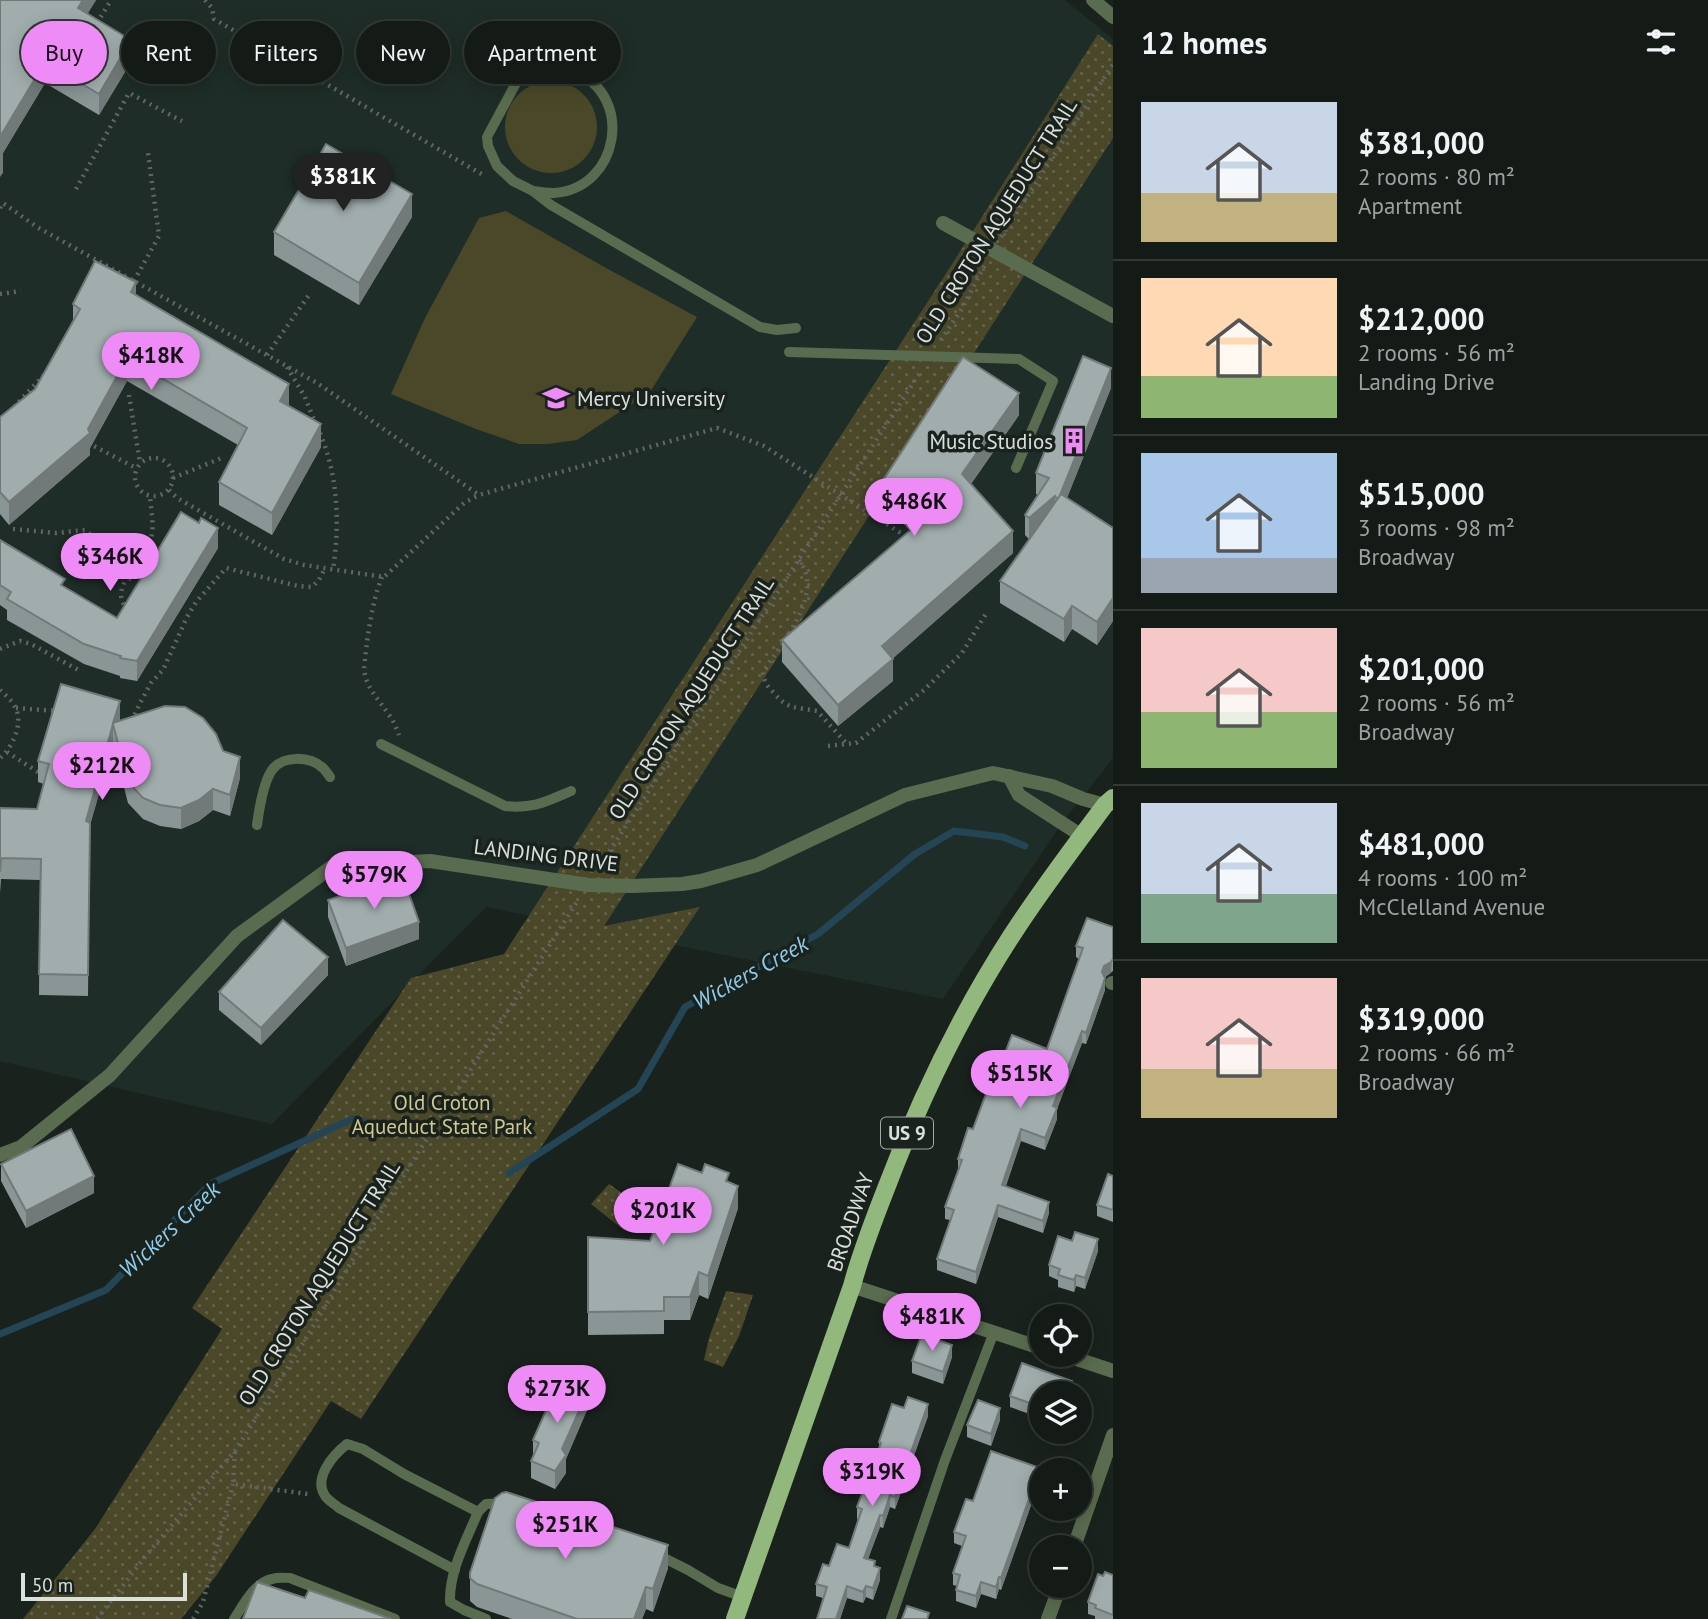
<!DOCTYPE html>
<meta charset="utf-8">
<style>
:root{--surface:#141a16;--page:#1d231f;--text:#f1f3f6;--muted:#9da1a1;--line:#333835;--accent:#ef8bf7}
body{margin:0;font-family:"PT Sans",sans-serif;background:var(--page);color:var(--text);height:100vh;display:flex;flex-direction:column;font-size:26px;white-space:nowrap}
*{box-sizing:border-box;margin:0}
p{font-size:23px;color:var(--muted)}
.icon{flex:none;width:38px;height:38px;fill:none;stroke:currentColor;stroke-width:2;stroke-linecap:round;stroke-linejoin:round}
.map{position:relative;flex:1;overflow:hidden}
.details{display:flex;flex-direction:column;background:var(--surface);width:595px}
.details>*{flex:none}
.banner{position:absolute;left:21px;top:21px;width:665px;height:63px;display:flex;gap:14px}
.fabs{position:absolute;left:1029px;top:1304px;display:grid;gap:14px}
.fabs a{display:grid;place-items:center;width:63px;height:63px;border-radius:50%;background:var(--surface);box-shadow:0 4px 18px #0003,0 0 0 2px var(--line);font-size:35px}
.scale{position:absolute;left:21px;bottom:18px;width:166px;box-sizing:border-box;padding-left:7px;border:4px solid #dbe0dd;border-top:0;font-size:19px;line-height:24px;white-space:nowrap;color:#dbe0dd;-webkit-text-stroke:5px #1a221e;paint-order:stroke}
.price{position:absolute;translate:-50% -60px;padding:0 16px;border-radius:24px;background:var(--accent);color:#111;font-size:23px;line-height:46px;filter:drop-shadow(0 2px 4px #0008)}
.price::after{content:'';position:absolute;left:50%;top:42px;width:21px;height:16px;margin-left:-10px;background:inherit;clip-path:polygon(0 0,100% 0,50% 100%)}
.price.active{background:#222;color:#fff}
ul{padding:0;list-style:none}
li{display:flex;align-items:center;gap:21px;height:175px;padding:0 28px}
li+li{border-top:2px solid var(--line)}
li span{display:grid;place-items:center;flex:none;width:196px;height:140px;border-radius:0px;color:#555}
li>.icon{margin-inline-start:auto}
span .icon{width:84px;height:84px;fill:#fffc;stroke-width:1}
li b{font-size:30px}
h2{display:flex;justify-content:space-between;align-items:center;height:84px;padding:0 28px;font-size:30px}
.pill{padding:0 24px;border-radius:32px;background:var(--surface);box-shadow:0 4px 18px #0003,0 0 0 2px var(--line);font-size:24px;line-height:63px}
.pill.active{background:var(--accent);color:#111}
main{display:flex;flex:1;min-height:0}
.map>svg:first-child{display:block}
</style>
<main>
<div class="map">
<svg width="1113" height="1619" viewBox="0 0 1113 1619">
<defs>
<pattern id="park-dots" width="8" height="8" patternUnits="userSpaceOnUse" patternTransform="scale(1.75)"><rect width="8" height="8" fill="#4b482a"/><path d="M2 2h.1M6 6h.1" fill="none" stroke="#646248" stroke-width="1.8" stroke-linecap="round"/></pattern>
</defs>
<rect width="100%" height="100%" fill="#1a221e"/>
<!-- built -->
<polygon fill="#1e2d27" points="0,0 1065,0 1113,39 1113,758 1060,826 943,999 486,907 272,1124 0,1061"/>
<!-- grass -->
<g fill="#4b482a">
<circle cx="551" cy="127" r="46"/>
<polygon points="506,211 606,268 697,317 650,392 577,440 548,444 519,444 476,429 391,394 425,318 479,218"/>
</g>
<!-- park -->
<g fill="url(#park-dots)">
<polygon points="1098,34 1113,46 1113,138 604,926 700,907 361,1419 331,1401 216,1576 181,1619 23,1619 95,1529 222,1329 192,1308 411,978 504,954 947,272"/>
<polygon points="609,1184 639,1205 625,1231 591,1204"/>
<polygon points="726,1291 753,1295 739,1336 723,1367 704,1360 709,1338"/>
</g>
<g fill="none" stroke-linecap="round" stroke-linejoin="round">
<!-- stream -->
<g stroke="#234555" stroke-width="7">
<polyline points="509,1173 638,1089 685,1007 818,934 915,854 954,831 1003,837 1025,846"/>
<polyline points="0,1334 106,1290 210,1184 352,1119 380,1125"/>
</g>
<!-- path -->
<g stroke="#606763" stroke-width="4.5" stroke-dasharray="2 5" stroke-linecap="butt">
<polyline points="205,0 212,8 214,19 485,176"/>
<polyline points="97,23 111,0"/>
<polyline points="76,189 129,93 182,121"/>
<polyline points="0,208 3,203 37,227 317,383 479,495 717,428 764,446 907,537"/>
<polyline points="1001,237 1113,64"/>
<polyline points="134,281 159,236 148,153"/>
<polyline points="0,294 21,291"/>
<polyline points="941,340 961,310 986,263"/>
<polyline points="267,355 311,292"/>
<polyline points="287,367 305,397 316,425"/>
<polyline points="129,395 140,463"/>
<polyline points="14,407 44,375"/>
<path d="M320,433C338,476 340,524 333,569"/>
<polyline points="88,443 136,468"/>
<circle cx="154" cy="477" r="19"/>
<polyline points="173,478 224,457"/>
<polyline points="169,490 177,498 284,559 304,565 384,577 464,503 479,495"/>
<path d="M13,529L56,533L85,530C92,536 101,543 106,550C114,562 115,579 132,579"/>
<path d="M799,560C825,594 782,643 763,672C764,682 767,686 774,693C788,710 796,707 817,711L847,744"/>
<path d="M382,577C372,600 366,645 364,670C367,690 379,699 389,715C394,721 396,728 399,735"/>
<path d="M128,610C106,588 143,563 150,542C155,529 151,510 150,497"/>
<polyline points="0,649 20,641 31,644 82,672"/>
<path d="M0,690C5,695 12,700 15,707C24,722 13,747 0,758"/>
<polyline points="16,708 57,711"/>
<polyline points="132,721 139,705 151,683 163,670 187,617 196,602 226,568 298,586 312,587 319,580 325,568"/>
<polyline points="828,746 856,743 924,690 962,653 987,612"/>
<polyline points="7,752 41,774"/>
<polyline points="598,869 921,371"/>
<polyline points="235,1452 233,1484 308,1494"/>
<polyline points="97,1619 148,1553 235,1451 305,1340 390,1197 578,900"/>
<polyline points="193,1619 203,1602 233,1484"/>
</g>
<!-- lane -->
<g stroke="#5a6c4f" stroke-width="10">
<path d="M533,191C539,192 547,193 554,193C619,189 635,96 575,72C565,68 554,64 543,66C536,66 528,70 522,72L487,137L488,146L497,166L513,181L533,191L551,205L760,327L777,330L796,328"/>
<polyline points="789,352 1019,359 1053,381 1016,468"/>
<path d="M381,744L505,806C534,809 545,802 571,791"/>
<path d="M257,825C259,810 263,783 272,770C283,755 310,756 323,768C326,771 328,774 330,777"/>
<path d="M478,1512C466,1541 449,1571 450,1602L464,1610L486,1619"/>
<polyline points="654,1553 688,1570 718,1588 743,1597"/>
<path d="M455,1570L339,1508C335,1504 329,1501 326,1497C312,1479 333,1455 347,1444L363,1449L404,1474L478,1512L486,1504L507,1503"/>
<path d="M234,1619C244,1604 254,1583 272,1579C278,1577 284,1578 290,1578L395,1619"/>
<polyline points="891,1619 945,1460 994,1332"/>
</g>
<!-- street -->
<g stroke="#5a6c4f" stroke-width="14">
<polyline points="1093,0 1113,17"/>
<polyline points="943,223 1113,316"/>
<polyline points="1009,776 1019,795 1082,836"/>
<polyline points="1112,983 1113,983"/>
<polyline points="0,1155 21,1147 110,1075 237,936 333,866 430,861 588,885 632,886 682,884 701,881 757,865 905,795 993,773 1052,786 1083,799 1105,805"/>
<polyline points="852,1286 1041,1348"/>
<polyline points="1062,1354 1113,1371"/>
<polyline points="1074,1547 1113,1435"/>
<polyline points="1048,1619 1060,1586"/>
</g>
<!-- primary -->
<path stroke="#93b87d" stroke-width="18" d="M735,1619L852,1286C861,1252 874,1219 887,1186C920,1099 961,1014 1012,935C1041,890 1073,848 1105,805L1113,798"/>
</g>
<!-- wall -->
<g fill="#8a9595">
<polygon points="0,0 96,0 87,14 131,62 99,115 45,83 3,153 3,173"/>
<polygon points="412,217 359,305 274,255 274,232"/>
<polygon points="136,295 289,406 321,447 272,535 219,505 219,482 238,445 127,381 90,448 90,455 9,525 0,514 0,417 35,389 73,322 73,304"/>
<polygon points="1111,388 1067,498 1113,528 1113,621 1097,645 1072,629 1064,642 1000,603 1000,581 1031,537 1029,539 1025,535 1025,515 1038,495 1036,494 1036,473"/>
<polygon points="1019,415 971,484 1013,553 892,659 893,681 838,726 782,662 782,640 910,531 884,501 884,479"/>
<polygon points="0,540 65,587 117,618 218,548 137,681 120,678 120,676 84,664 7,620 7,610 0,605"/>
<polygon points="120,721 223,751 240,778 230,816 213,810 199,821 181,829 160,826 143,819 128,803 113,745 90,825 88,996 39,995 40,880 1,879 0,893 0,808 37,809 44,784 38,782 38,761"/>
<polygon points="328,900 419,939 346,966 328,917"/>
<polygon points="1113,927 1113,971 1105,977 1105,990 1086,1044 1082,1043 1057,1109 1057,1119 1045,1150 1021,1141 1006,1186 1049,1213 1043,1233 998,1217 976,1284 937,1270 937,1259 950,1220 945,1219 945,1207 958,1170 958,1159 973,1129 993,1084 1047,1049 1079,959 1076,957 1076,946"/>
<polygon points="328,975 261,1045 219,1010 219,992"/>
<polygon points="1,1164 94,1193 26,1228 1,1181"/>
<polygon points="702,1173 729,1182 738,1208 708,1299 699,1295 690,1320 664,1320 664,1334 588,1335 588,1237 650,1241"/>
<polygon points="1113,1176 1113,1222 1097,1216 1097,1205"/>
<polygon points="1098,1251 1085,1289 1076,1286 1074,1292 1058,1287 1058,1280 1049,1276 1049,1265"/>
<polygon points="952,1357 943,1384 912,1373 912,1361"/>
<polygon points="1072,1381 1072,1393 1041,1393 1041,1418 1010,1407 1010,1396"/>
<polygon points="587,1410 566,1459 566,1473 555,1489 531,1478 531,1461 533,1456 533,1440"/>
<polygon points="928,1416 895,1509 890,1507 883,1528 880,1527 868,1559 875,1567 880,1580 873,1600 866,1597 863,1603 847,1598 840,1619 817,1619 823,1598 816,1596 816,1584 829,1566 849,1548 859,1520 857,1519 857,1507 879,1448 879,1442"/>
<polygon points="1000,1420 991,1446 967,1437 967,1425"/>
<polygon points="1040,1480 1001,1590 999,1589 996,1599 981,1594 976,1608 956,1601 956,1590 957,1586 953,1585 953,1573 962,1546 954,1543 954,1532 973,1501"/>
<polygon points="668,1568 653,1612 646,1609 642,1619 512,1619 477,1607 470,1601 470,1573"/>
<polygon points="1113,1575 1113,1619 1095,1619 1095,1616 1088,1614 1088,1602 1103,1576"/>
</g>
<!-- shaded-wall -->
<g fill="#717979">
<polygon points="83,0 96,0 78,30 78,8"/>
<polygon points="131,40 131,62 99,115 99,94"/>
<polygon points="45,62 45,83 3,153 3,173 0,177 0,137"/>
<polygon points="412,194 412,217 359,305 359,283"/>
<polygon points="136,282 136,304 131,292"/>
<polygon points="127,358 127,381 90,448 90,455 9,525 9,502 88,429"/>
<polygon points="1111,368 1111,388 1058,520 1058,500"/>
<polygon points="289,384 289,407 280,401"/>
<polygon points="1019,393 1019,415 962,496 962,474"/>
<polygon points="321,424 321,447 272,535 272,513"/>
<polygon points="1055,496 1055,517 1029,539 1029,518"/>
<polygon points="218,528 218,548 137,681 137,661"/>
<polygon points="1013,531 1013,553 882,668 882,646"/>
<polygon points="1113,598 1113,621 1097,645 1097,622"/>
<polygon points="1072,606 1072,629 1064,642 1064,619"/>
<polygon points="893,659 893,681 838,726 838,705"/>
<polygon points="120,701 120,722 113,723"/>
<polygon points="113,724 113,745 90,825 88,996 90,825 86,821"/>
<polygon points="240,757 240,778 230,816 230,795"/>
<polygon points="213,789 213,810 199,821 181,829 181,808"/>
<polygon points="419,922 419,939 346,966 346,948"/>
<polygon points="328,957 328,975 261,1045 261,1028"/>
<polygon points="1112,959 1111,973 1104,978 1102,972 1104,966"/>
<polygon points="1105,978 1105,990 1086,1044 1086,1033"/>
<polygon points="1082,1031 1082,1043 1057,1109 1057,1119 1045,1150 1045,1138 1053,1106"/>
<polygon points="1021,1129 1021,1141 1002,1196 1002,1185"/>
<polygon points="94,1176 94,1193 26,1228 26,1211"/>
<polygon points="738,1186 738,1208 708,1299 708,1276"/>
<polygon points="1049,1202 1049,1213 1043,1233 1043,1221"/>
<polygon points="998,1205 998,1217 976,1284 976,1272"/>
<polygon points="1098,1239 1098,1251 1085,1289 1085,1278"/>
<polygon points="699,1272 699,1295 690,1320 690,1297"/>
<polygon points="1076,1275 1076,1286 1074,1292 1074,1280"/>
<polygon points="952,1345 952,1357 943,1384 943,1372"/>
<polygon points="1072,1381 1072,1393 1068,1393"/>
<polygon points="587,1393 587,1410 566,1459 566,1473 555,1489 555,1471 562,1449"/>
<polygon points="928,1404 928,1416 895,1509 895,1497"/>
<polygon points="1000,1408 1000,1420 991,1446 991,1434"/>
<polygon points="1040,1468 1040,1480 1001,1590 1001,1578"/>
<polygon points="890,1495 890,1507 883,1528 883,1516"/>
<polygon points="880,1515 880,1527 864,1569 864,1558"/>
<polygon points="668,1545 668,1568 653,1612 653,1589"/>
<polygon points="880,1568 880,1580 873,1600 873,1588"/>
<polygon points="999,1577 999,1589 996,1599 996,1587"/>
<polygon points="981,1582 981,1594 976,1608 976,1596"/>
<polygon points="847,1586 847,1598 840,1619 836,1619"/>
<polygon points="866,1586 866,1597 863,1603 863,1592"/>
<polygon points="646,1587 646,1609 642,1619 634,1619"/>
</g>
<!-- building -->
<g fill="#a1adad" stroke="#717979" stroke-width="2">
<polygon points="0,0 83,0 78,8 131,40 99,94 45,62 0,137"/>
<polygon points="326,144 412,194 359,283 274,232"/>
<polygon points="95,261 136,282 131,292 289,384 280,401 321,424 272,513 219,482 247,428 127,358 88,429 90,433 9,502 0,492 0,417 35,389 80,309 73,304"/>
<polygon points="1083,356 1111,368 1058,500 1055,496 1029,518 1025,515 1049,478 1036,473"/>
<polygon points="963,357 1019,393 962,474 1013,531 882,646 893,659 838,705 782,640 920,522 884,479"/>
<polygon points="1061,494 1113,528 1113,598 1097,622 1072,606 1064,619 1000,581"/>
<polygon points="181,512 199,523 201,518 218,528 137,661 120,658 121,656 84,644 7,599 11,592 0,585 0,540 65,579 61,585 117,618"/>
<polygon points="61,684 120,701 113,723 165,706 185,707 203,718 216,734 223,751 240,757 230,795 213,789 199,800 181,808 160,805 143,798 128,782 113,724 86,821 90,823 88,975 39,974 41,859 1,858 0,872 0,808 37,809 49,764 38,761"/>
<polygon points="402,874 419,922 346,948 328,900"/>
<polygon points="1087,918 1113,927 1113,959 1111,962 1104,966 1102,972 1105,978 1086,1033 1082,1031 1053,1106 1057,1108 1045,1138 1021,1129 1002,1185 1049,1202 1043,1221 998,1205 976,1272 937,1259 954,1210 945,1207 962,1160 958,1159 968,1128 973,1129 990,1083 993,1084 1012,1035 1047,1049 1083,948 1076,946"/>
<polygon points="283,920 328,957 261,1028 219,992"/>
<polygon points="71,1129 94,1176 26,1211 1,1164"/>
<polygon points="678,1164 702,1173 705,1164 729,1173 726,1181 738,1186 708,1276 699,1272 690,1297 664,1297 664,1311 588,1312 588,1237 650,1241"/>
<polygon points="1108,1174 1113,1176 1113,1210 1097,1205"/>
<polygon points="1075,1232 1098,1239 1085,1278 1076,1275 1074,1280 1058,1275 1060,1269 1049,1265 1058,1236 1072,1241"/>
<polygon points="922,1334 952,1345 943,1372 912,1361"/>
<polygon points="1022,1363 1072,1381 1068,1393 1041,1393 1041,1407 1010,1396"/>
<polygon points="559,1381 587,1393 562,1449 566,1455 555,1471 531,1461 539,1443 533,1440"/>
<polygon points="908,1397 928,1404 895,1497 890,1495 883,1516 880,1515 864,1558 875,1561 874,1566 880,1568 873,1588 866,1586 863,1592 847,1586 836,1619 817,1619 827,1587 816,1584 823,1564 829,1566 837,1544 849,1548 862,1509 857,1507 881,1443 879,1442 892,1404 904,1408"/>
<polygon points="978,1400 1000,1408 991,1434 967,1425"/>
<polygon points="991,1451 1040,1468 1001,1578 999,1577 996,1587 981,1582 976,1596 956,1590 960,1575 953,1573 966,1536 954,1532 966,1499 973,1501"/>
<polygon points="506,1492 668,1545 653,1589 646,1587 634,1619 577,1619 477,1584 470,1578 470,1573 495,1498 502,1493"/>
<polygon points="1105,1572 1113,1575 1113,1615 1095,1608 1096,1605 1088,1602 1098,1574 1103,1576"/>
<polygon points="257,1582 305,1598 309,1590 391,1619 243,1619"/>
<polygon points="907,1606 929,1613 927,1619 902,1619"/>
</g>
<!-- icons -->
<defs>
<g id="university-bare" transform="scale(2.1)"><path d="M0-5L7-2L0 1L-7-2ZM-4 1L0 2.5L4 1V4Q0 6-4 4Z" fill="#ef8bf7" stroke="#1a221e" stroke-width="2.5" paint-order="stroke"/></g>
<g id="building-bare" transform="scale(2.1)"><path d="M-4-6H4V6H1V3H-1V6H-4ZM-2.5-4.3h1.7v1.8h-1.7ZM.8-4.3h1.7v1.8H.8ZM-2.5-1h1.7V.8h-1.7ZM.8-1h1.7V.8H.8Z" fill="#ef8bf7" stroke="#1a221e" stroke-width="2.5" paint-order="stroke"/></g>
</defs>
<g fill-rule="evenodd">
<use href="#university-bare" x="556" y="398"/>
<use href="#building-bare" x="1074" y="441"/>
</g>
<g text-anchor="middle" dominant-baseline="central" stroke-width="7" stroke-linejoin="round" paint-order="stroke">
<!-- shield labels -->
<rect fill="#1a221e" stroke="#a1a7a4" stroke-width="2" x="881" y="1117.5" width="52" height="31" rx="5"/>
<g font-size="19" font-weight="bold" fill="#dbe0dd">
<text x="907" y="1133">US 9</text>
</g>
<!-- street labels -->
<g font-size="21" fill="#dbe0dd" stroke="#1a221e">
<text transform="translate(996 221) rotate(-58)">OLD CROTON AQUEDUCT TRAIL</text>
<text transform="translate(691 698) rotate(-57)">OLD CROTON AQUEDUCT TRAIL</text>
<text transform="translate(546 855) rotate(7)">LANDING DRIVE</text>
<text transform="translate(850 1222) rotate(-71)">BROADWAY</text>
<text transform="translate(319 1283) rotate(-58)">OLD CROTON AQUEDUCT TRAIL</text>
</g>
<!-- poi labels -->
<g font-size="21" fill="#dbe0dd" stroke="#1a221e" text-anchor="start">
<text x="577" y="398">Mercy University</text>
<text x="1053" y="441" text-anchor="end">Music Studios</text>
</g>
<!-- park labels -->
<g font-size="21" fill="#d0c98e" stroke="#1a221e">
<text x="442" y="1102">Old Croton<tspan x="442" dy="24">Aqueduct State Park</tspan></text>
</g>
<!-- water labels -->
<g font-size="23" font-style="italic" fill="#8dcceb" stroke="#1a221e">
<text transform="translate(750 972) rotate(-29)">Wickers Creek</text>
<text transform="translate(169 1229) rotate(-43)">Wickers Creek</text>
</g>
</g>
</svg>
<div class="fabs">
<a><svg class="icon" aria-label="locate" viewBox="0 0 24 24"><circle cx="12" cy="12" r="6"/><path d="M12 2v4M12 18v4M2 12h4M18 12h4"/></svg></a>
<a><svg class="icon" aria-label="layers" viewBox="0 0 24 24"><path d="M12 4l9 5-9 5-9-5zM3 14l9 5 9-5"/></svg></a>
<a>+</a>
<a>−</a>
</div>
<div class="scale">50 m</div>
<b class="price active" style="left:343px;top:213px">$381K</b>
<b class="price" style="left:151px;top:392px">$418K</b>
<b class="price" style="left:914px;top:538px">$486K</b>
<b class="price" style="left:110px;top:593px">$346K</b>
<b class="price" style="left:102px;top:802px">$212K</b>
<b class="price" style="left:374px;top:911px">$579K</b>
<b class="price" style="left:1020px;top:1110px">$515K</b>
<b class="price" style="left:663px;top:1247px">$201K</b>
<b class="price" style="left:932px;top:1353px">$481K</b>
<b class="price" style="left:557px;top:1425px">$273K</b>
<b class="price" style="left:872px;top:1508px">$319K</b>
<b class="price" style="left:565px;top:1561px">$251K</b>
<div class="banner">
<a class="pill active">Buy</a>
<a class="pill">Rent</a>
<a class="pill">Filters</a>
<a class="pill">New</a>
<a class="pill">Apartment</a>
</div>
</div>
<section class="details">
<h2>12 homes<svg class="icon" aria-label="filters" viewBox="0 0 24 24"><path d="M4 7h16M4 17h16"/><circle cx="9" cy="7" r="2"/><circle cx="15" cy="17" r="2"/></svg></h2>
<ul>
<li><span style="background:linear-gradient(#c9d6e8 65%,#c2b280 0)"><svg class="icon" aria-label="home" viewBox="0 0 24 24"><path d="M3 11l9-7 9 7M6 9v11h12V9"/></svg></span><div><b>$381,000</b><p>2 rooms · 80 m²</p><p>Apartment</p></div></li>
<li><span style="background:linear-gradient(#ffd9b3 70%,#8fb573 0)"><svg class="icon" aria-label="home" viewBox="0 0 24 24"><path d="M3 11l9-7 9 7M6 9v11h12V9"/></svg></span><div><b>$212,000</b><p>2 rooms · 56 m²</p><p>Landing Drive</p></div></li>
<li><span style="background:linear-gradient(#a9c7e8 75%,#9aa5b1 0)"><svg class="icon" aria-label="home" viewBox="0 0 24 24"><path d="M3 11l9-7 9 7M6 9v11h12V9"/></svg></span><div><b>$515,000</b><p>3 rooms · 98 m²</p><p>Broadway</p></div></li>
<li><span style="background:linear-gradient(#f6c9c9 60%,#8fb573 0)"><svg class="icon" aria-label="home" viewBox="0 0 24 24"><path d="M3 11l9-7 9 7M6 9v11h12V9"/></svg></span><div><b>$201,000</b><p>2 rooms · 56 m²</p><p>Broadway</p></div></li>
<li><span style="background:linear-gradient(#c9d6e8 65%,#7fa58c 0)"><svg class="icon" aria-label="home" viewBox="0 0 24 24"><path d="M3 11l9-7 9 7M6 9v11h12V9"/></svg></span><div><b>$481,000</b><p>4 rooms · 100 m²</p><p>McClelland Avenue</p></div></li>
<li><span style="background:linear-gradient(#f6c9c9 65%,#c2b280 0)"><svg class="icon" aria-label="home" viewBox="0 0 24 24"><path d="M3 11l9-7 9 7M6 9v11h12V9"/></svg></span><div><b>$319,000</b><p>2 rooms · 66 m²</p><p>Broadway</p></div></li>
</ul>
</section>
</main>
